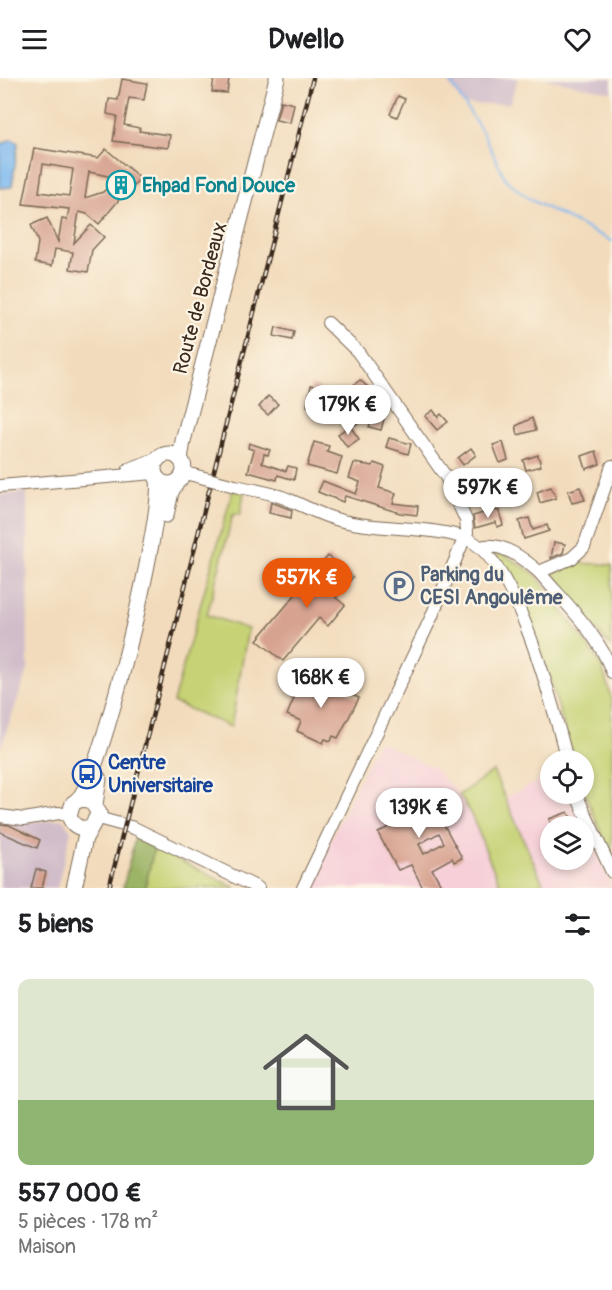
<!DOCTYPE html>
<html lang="fr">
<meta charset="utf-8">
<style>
:root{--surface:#fff;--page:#f6f6f6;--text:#202124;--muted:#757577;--line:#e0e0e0;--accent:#ea580c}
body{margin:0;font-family:Pangolin,sans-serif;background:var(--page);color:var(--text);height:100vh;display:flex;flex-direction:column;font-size:22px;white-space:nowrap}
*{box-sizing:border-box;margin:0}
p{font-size:20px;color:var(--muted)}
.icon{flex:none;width:33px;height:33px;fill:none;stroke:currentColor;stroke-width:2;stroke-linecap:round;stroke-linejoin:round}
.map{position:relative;height:810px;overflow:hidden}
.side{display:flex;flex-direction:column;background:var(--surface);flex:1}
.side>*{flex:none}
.buttons{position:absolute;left:540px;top:672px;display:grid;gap:12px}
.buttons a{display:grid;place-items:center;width:54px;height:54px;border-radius:50%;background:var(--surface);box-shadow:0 3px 9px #0003;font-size:30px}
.price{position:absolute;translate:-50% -51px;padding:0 14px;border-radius:21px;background:#fff;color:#222;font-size:20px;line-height:39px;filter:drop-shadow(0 2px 3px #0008)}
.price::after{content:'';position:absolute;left:50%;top:36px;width:18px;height:14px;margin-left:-9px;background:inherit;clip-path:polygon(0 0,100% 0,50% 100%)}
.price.on{background:var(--accent);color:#fff}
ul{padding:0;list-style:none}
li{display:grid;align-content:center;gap:12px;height:318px;padding:0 18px}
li+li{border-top:2px solid var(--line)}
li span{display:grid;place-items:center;height:186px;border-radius:12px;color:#555}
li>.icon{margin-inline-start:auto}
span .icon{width:108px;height:108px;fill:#fffc;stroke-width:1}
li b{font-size:26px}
h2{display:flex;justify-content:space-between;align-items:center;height:72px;padding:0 18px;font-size:26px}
header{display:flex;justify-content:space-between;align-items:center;height:78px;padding:0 18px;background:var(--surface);font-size:27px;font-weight:700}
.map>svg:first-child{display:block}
</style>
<header><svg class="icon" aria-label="menu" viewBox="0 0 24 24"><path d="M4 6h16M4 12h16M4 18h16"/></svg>Dwello<svg class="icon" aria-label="heart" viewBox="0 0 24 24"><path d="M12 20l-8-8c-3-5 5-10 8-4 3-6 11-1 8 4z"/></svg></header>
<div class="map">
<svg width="612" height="810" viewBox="0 0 612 810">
<rect width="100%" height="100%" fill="#fcf5e5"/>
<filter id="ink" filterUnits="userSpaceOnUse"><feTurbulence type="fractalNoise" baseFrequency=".0167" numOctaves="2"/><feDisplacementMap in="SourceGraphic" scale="12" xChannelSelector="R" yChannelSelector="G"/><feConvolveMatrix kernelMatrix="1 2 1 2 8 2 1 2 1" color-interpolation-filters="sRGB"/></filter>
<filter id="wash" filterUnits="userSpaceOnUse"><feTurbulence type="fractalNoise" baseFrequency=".008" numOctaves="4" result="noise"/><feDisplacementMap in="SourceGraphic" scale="24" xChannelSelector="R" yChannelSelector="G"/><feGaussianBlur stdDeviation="1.35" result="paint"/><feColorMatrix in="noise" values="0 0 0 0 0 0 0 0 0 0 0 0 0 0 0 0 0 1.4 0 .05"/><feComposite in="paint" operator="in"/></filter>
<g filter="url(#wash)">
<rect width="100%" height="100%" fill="#f2dbbc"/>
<!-- built -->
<g fill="#f6cfd8" fill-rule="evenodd">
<polygon points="378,663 435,691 459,717 469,731 484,765 488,782 500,805 491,810 308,810"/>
<path d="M550,697V716H572L612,810H545L504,721ZM550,748H584V782H550Z"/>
</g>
<!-- industrial -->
<g fill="#d1bdca">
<polygon points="445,0 518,0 510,25 463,27"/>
<polygon points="542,0 612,0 612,14"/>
<polygon points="27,414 28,592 0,671 0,417"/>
<polygon points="0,729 30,744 63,741 71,753 57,810 0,810"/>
</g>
<!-- green -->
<g fill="#c6d274" stroke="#807e49" stroke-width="1.5">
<polygon points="233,412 244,415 240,437 233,436 207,537 248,551 231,649 173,624"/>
<path d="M495,474L503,476L535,496L601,586L612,622V780L584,714V682H574C554,614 533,535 495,474Z"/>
<polygon points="578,485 612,487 611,569 549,497"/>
<path d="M493,693L545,810H491L500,805C484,776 479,744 459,717Z"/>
<polygon points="154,770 236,810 145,810"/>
</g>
<!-- forest -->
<polygon fill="#9cb466" stroke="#6c6f42" stroke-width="1.5" points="135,760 154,770 145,810 123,810"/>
<!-- water -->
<polygon fill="#7eb9f0" stroke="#5c7287" stroke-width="1.5" points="12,61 18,65 12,109 0,110 0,67"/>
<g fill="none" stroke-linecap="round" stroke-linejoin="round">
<!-- stream -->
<polyline stroke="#7eb9f0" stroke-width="2" points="448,0 483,55 506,102 529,121 612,163"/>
</g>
<g id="blocks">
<!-- building -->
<g fill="#d7a290" fill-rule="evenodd">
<polygon points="214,0 229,0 227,15 212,14"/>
<polygon points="122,1 147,5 144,22 129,20 124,47 140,50 139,53 170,57 168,70 113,63 117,38 107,36 109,21 118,22"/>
<polygon points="398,18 405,21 397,39 390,36"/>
<polygon points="281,23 294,26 290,45 276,42"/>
<path d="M34,70L98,80L106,71L140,100L134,108L132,106L99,146L87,136L79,134L74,165L91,147L104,159L92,172L88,194L70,191L73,174L55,171L52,188L35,185L38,164L31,147L47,140L58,164L62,141L67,142L69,131L23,126ZM43,86L73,91L69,118L39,114ZM89,94L117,100L103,114L85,120Z"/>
<polygon points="276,249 294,254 292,262 274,258"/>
<polygon points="360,302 370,311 371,315 362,322 351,309"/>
<polygon points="311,307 320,309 318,316 331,319 329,326 316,323 313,330 307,328"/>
<polygon points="268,318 278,326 268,337 259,329"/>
<polygon points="377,323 384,325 387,330 381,352 369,349"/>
<polygon points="357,325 367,339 355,347 345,333"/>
<polygon points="433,332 438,339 441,336 448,344 437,352 425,338"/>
<polygon points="532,340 536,352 518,357 516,348"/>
<polygon points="350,348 359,361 347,369 338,356"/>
<polygon points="389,360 411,366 408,376 386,369"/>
<polygon points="314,364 329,368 327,374 342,379 337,396 307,388"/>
<polygon points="503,364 508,382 500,385 493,367"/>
<polygon points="249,365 270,372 268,377 264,376 262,385 286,393 288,388 296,390 294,402 278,397 277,402 248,394 254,372 248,370"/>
<polygon points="471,370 476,377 463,387 458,380"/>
<polygon points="596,373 600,386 586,391 582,378"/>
<polygon points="538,377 541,388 526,392 523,382"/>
<polygon points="354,385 373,388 374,385 385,389 379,410 396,415 393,425 418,428 417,437 400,435 345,418 343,424 318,414 323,403 356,416 360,404 349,400"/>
<polygon points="509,395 515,412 504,415 499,398"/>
<polygon points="473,402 475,409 480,409 483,416 471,420 464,404"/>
<polygon points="551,409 556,420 540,425 537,414"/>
<polygon points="580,409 585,422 572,425 568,413"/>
<polygon points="271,424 292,432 291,440 269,435"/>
<polygon points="494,432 499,433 503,447 497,449 496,444 475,450 473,438"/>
<polygon points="529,440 533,452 547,447 549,453 524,461 519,443"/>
<polygon points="554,464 565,466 563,475 551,480"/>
<polygon points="328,478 353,499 336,520 345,527 328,548 319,540 283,583 257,562"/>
<polygon points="305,594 359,620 338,660 333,658 331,663 325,661 323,665 297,653 301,643 287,637"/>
<path d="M425,712L462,780L454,784L452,780L432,791L443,810H423L411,787L398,792L378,755L397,744L389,729ZM439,755L444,765L424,776L419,766Z"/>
<polygon points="568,734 572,742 565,744 567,748 552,748 549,741"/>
<polygon points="0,746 9,747 40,762 37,770 0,754"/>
<polygon points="36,791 46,794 42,810 31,810"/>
</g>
</g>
</g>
<g filter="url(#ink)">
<use href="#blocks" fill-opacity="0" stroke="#7b6855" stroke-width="1.5"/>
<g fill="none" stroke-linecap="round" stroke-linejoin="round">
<!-- minor casing -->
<g stroke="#7b6855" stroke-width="14">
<g id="minor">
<polyline points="129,391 159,380"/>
<polyline points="184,395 193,397"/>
<polyline points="0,408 154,395"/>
<path d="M235,408C250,411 265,414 279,418C300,425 318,437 339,442C379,453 425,447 465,460C516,478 554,632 567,682"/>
<path d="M481,469C501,463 524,481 539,494L572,480L584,469L612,388"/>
<path d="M539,494C564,524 599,556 612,594"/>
<polyline points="576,716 612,794"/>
<polyline points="0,738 24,741 59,735 69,738"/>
<polyline points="98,740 134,750 258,810"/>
<polyline points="303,810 431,540 467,454 466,442 446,399 358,274 328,245"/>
</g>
</g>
<!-- major casing -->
<g stroke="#7b6855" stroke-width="17">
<g id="major">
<circle cx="169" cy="391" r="15"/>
<polyline points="180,381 183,363 277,0"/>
<polyline points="166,437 171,414 176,405"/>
<path d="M77,722C100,706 164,438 158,403"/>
<polyline points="95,726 99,701"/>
<path d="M74,810L85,760L99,735L91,723L82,721L73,725L69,738C73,749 82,753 92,748"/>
</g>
</g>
<!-- minor -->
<use href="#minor" stroke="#fff" stroke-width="12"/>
<!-- major -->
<use href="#major" stroke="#fff" stroke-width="15"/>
<!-- rail casing -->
<g stroke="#3b2a1e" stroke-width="4.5">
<polyline id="rail" points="109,810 313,0"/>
</g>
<!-- rail -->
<use href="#rail" stroke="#fcf5e5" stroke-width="2" stroke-dasharray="7" stroke-linecap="butt"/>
<!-- minor-bridge casing -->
<g stroke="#7b6855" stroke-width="14" stroke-linecap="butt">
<polyline id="minor-bridge" points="193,397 235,408"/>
</g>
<!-- minor-bridge -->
<use href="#minor-bridge" stroke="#fff" stroke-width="12"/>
</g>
</g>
<!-- icons -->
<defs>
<g id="building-ring" transform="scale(1.5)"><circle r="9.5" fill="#fcf5e5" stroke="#0f9aa8" stroke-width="1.5"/><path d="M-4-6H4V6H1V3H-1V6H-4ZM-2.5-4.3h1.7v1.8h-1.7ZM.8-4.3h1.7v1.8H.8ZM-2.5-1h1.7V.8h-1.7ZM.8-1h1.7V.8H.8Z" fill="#0f9aa8"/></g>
<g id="parking-ring" transform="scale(1.5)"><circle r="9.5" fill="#fcf5e5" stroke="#5c6f8a" stroke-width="1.5"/><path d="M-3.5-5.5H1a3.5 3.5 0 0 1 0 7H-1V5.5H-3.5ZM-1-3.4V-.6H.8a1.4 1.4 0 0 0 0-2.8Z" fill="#5c6f8a"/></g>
<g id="bus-ring" transform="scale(1.5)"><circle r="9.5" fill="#fcf5e5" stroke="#1a4fb4" stroke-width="1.5"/><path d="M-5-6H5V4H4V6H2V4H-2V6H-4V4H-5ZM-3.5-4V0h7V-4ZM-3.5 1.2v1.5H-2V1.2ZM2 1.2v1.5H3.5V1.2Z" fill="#1a4fb4"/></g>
</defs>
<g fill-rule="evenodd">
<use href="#building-ring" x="121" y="107"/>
<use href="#parking-ring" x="399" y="508"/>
<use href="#bus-ring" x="87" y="696"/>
</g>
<g text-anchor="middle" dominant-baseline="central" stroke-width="4.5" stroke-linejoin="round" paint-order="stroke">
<!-- culture labels -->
<g font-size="20" font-weight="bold" fill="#0d838f" stroke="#fcf5e5" text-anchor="start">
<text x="142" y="107">Ehpad Fond Douce</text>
</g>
<!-- street labels -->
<g font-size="20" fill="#3b2a1e" stroke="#fcf5e5">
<text transform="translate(200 220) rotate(-75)">Route de Bordeaux</text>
</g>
<!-- service labels -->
<g font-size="20" font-weight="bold" fill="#4e5e75" stroke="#fcf5e5" text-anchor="start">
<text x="420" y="496">Parking du<tspan x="420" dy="23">CESI Angoulême</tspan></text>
</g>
<!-- transit labels -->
<g font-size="20" font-weight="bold" fill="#164399" stroke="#fcf5e5" text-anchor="start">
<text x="108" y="684">Centre<tspan x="108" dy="23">Universitaire</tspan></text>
</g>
</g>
</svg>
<div class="buttons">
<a><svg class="icon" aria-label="locate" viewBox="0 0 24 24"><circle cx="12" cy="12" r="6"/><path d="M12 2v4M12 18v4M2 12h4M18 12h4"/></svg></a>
<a><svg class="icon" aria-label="layers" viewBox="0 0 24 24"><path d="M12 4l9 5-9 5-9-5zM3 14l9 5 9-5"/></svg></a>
</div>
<b class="price" style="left:348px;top:358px">179K €</b>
<b class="price" style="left:488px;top:441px">597K €</b>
<b class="price on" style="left:307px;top:531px">557K €</b>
<b class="price" style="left:321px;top:631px">168K €</b>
<b class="price" style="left:419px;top:761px">139K €</b>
</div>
<section class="side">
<h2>5 biens<svg class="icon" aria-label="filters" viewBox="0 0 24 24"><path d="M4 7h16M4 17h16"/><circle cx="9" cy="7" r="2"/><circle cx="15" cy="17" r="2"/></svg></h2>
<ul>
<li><span style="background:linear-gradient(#dfe7d0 65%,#8fb573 0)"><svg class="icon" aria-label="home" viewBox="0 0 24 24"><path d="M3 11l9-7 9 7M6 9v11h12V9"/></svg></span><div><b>557 000 €</b><p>5 pièces · 178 m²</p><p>Maison</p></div></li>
</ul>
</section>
